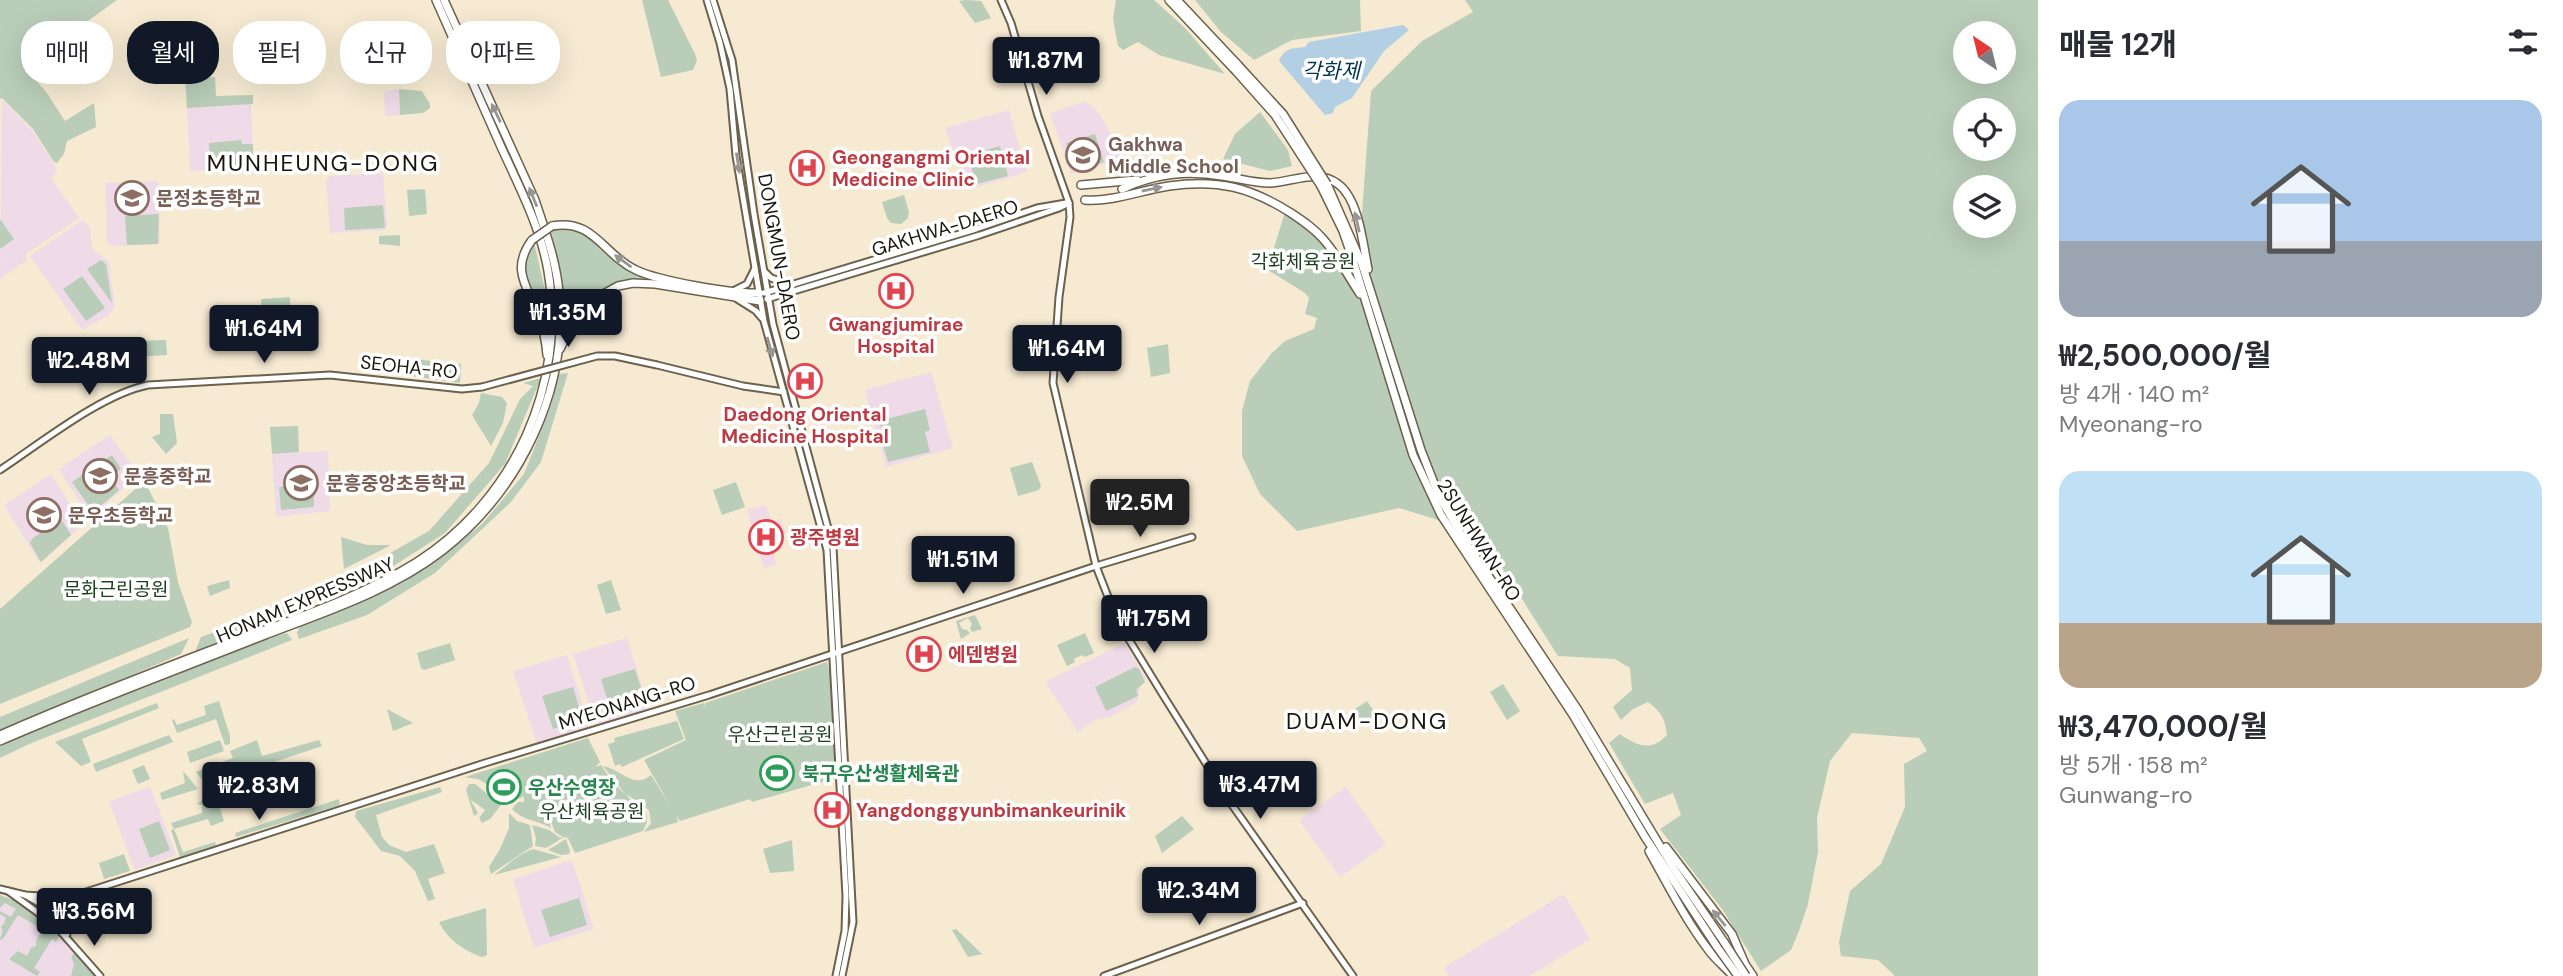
<!DOCTYPE html>
<html lang="ko">
<meta charset="utf-8">
<style>
:root{--surface:#fff;--page:#f2f2f3;--text:#2b2b33;--muted:#7c7c81;--accent:#111827}
body{margin:0;font-family:"DM Sans","Noto Sans KR",sans-serif;background:var(--page);color:var(--text);height:100vh;display:flex;flex-direction:column;font-size:26px;white-space:nowrap}
*{box-sizing:border-box;margin:0}
p{font-size:23px;color:var(--muted)}
.icon{flex:none;width:38px;height:38px;fill:none;stroke:currentColor;stroke-width:2;stroke-linecap:round;stroke-linejoin:round}
.map{position:relative;flex:1;overflow:hidden}
.sheet{display:flex;flex-direction:column;background:var(--surface);width:525px}
.sheet>*{flex:none}
.banner{position:absolute;left:21px;top:21px;width:665px;height:63px;display:flex;gap:14px}
.needle{width:46px;rotate:325deg}
.tools{position:absolute;left:1953px;top:21px;display:grid;gap:14px}
.tools a{display:grid;place-items:center;width:63px;height:63px;border-radius:50%;background:var(--surface);box-shadow:0 7px 28px #0002;font-size:35px}
.price{position:absolute;translate:-50% -60px;padding:0 16px;border-radius:7px;background:var(--accent);color:#fff;font-size:23px;line-height:46px;filter:drop-shadow(0 2px 4px #0008)}
.price::after{content:'';position:absolute;left:50%;top:42px;width:21px;height:16px;margin-left:-10px;background:inherit;clip-path:polygon(0 0,100% 0,50% 100%)}
.price.active{background:#222;color:#fff}
ul{padding:0;list-style:none}
li{display:grid;align-content:center;gap:14px;height:371px;padding:0 21px}
li span{display:grid;place-items:center;height:217px;border-radius:21px;color:#555}
li>.icon{margin-inline-start:auto}
span .icon{width:126px;height:126px;fill:#fffc;stroke-width:1}
li b{font-size:30px}
h2{display:flex;justify-content:space-between;align-items:center;height:84px;padding:0 21px;font-size:30px}
.tag{padding:0 24px;border-radius:28px;background:var(--surface);box-shadow:0 7px 28px #0002;font-size:24px;line-height:63px}
.tag.active{background:var(--accent);color:#fff}
main{display:flex;flex:1;min-height:0}
.map>svg:first-child{display:block}
</style>
<main>
<div class="map">
<svg width="2038" height="976" viewBox="0 0 2038 976">
<rect width="100%" height="100%" fill="#f6ead2"/>
<!-- education -->
<g fill="#efdae8">
<polygon points="399,89 400,115 387,116 385,114 384,92"/>
<polygon points="2,99 34,133 54,164 57,172 51,178 79,218 26,254 27,260 0,279"/>
<polygon points="1086,101 1098,112 1123,154 1110,162 1071,174 1050,113"/>
<polygon points="251,104 254,168 190,171 187,108"/>
<polygon points="1009,110 1027,172 967,190 945,128"/>
<polygon points="383,173 387,227 384,230 330,233 326,180 330,176"/>
<polygon points="155,181 158,183 160,242 158,244 111,246 107,240 105,183"/>
<polygon points="83,220 90,228 92,248 109,262 115,307 109,315 82,330 30,256"/>
<polygon points="931,372 953,448 886,467 865,390"/>
<polygon points="110,435 139,475 92,516 89,516 59,469"/>
<polygon points="328,451 330,511 276,517 272,454"/>
<polygon points="51,474 83,524 40,563 4,505"/>
<polygon points="627,638 649,709 596,726 573,654"/>
<polygon points="1125,643 1146,678 1140,687 1137,702 1110,717 1096,720 1078,732 1045,682"/>
<polygon points="567,655 590,728 537,744 513,671"/>
<polygon points="150,786 176,855 135,870 109,802"/>
<polygon points="1346,787 1386,844 1340,877 1299,820"/>
<polygon points="572,860 594,929 534,948 513,879"/>
<polygon points="0,895 18,902 56,932 94,976 0,976"/>
<polygon points="1562,895 1565,896 1590,939 1530,976 1449,976 1447,974 1445,967"/>
</g>
<!-- medical -->
<polygon fill="#f0dae6" points="766,505 771,521 781,519 785,534 771,540 776,565 764,569 747,510"/>
<!-- green -->
<g fill="#b9cdb8" fill-rule="evenodd">
<polygon points="0,0 117,0 24,67 47,93 65,121 94,103 96,127 67,141 64,154 57,163 54,162 33,129 2,98 0,99"/>
<polygon points="642,0 668,0 695,54 697,60 693,70 661,77"/>
<polygon points="966,0 981,1 991,18 975,23 959,1"/>
<polygon points="1116,0 1154,0 1185,28 1225,74 1159,55 1138,42 1123,50 1118,46 1113,19"/>
<polygon points="1195,0 1360,0 1361,31 1292,40 1254,60 1221,32"/>
<path d="M1465,0H2038V976H1895L1878,960L1841,956L1839,942L1850,891L1881,864L1905,807L1904,764L1927,751L1919,738L1852,733L1830,761L1817,818L1818,852L1808,904L1799,931L1791,950L1761,971L1722,909L1660,829L1681,815L1673,793L1645,804L1609,743L1620,734C1637,746 1651,752 1667,735C1665,718 1661,712 1648,702L1633,709L1621,720L1613,707L1632,690L1630,668L1615,659L1558,656L1491,550L1471,530L1399,508L1297,531L1260,494L1242,456V411L1250,381L1272,353L1285,341L1314,329L1317,318L1305,314L1309,298L1305,293L1263,267L1264,260L1273,251L1285,212L1322,243L1338,264L1356,295L1371,91L1422,41L1473,12ZM1965,33H2004V72H1965ZM1965,110H2004V149H1965ZM1965,187H2004V226H1965Z"/>
<polygon points="149,38 151,39 150,51 125,56"/>
<polygon points="215,77 216,96 253,95 253,104 187,108 185,78"/>
<polygon points="399,89 422,91 430,104 430,108 423,113 400,115"/>
<polygon points="1260,112 1288,150 1292,166 1270,171 1223,159 1235,134"/>
<polygon points="1095,134 1104,162 1074,171 1066,143"/>
<polygon points="241,140 242,144 253,144 253,164 210,167 209,143"/>
<polygon points="1000,146 1008,176 976,184 968,155"/>
<polygon points="425,189 427,214 409,216 407,190"/>
<polygon points="904,195 909,212 908,218 901,224 891,223 887,218 882,202"/>
<polygon points="383,205 385,228 345,230 344,208"/>
<polygon points="159,214 158,244 127,245 125,216"/>
<polygon points="0,219 14,239 0,249"/>
<path d="M574,226L650,278C608,279 587,295 566,330L563,285L551,230Z"/>
<polygon points="400,235 400,246 379,244 379,236"/>
<polygon points="533,238 545,290 545,326 521,269"/>
<polygon points="101,260 106,264 112,303 87,269"/>
<polygon points="82,276 105,308 86,321 63,289"/>
<polygon points="290,297 291,332 262,333 261,299"/>
<polygon points="166,340 167,355 136,357 133,355 132,344 134,341"/>
<polygon points="1168,344 1170,373 1151,377 1147,348"/>
<polygon points="413,359 461,364 460,383 411,376"/>
<polygon points="568,373 541,462 511,502 435,573 367,615 299,639 297,633 300,626 398,585 436,561 483,523 524,474 551,406 559,374"/>
<polygon points="541,378 505,464 445,533 384,572 195,652 201,637 314,596 429,531 489,463 520,399 533,386 523,383"/>
<polygon points="481,393 502,397 507,403 503,423 491,446 472,415 479,403"/>
<polygon points="925,409 930,430 925,432 930,452 888,462 879,432 882,431 879,421"/>
<polygon points="160,414 173,414 177,443 166,454 152,437 160,434"/>
<polygon points="298,426 299,452 272,454 270,427"/>
<polygon points="112,455 121,469 110,477 119,490 96,510 89,506 72,482"/>
<polygon points="1032,462 1041,486 1039,490 1018,496 1010,468"/>
<polygon points="736,482 745,507 722,515 713,490"/>
<polygon points="317,484 317,488 314,489 314,507 281,510 279,487"/>
<polygon points="140,485 147,486 168,528 178,582 192,622 190,627 0,704 0,609"/>
<polygon points="61,519 71,535 41,562 30,543 33,538"/>
<polygon points="341,537 367,545 391,545 344,569"/>
<polygon points="229,580 230,588 210,596 207,586"/>
<polygon points="611,580 621,610 606,614 597,585"/>
<polygon points="975,615 982,629 972,632 970,628 972,624 968,618 959,623 962,629 967,630 970,633 961,639 956,621"/>
<polygon points="287,633 292,640 29,744 0,758 0,746 21,736 278,635"/>
<polygon points="1085,633 1094,653 1085,657 1082,655 1074,659 1075,662 1067,666 1057,645"/>
<polygon points="189,638 181,654 0,732 0,717"/>
<polygon points="450,643 455,660 424,670 421,668 417,653"/>
<path d="M827,662L830,674L836,778L752,802L750,799L680,821L676,816L678,822L644,832L651,823L649,810L626,794L632,802L646,811L647,822L643,831L575,853L568,838L564,837L546,848L535,846L536,838L532,825L549,830L560,838L563,837L555,832L548,814L551,828C538,820 523,821 512,809L518,802H524V796C505,808 496,788 480,780C475,778 469,778 465,777L588,738L600,762L595,767L601,765L613,783L625,794L603,766C621,769 634,790 651,775L672,809L644,760L686,740L675,711L704,703L706,709L705,703Z"/>
<polygon points="1135,667 1139,669 1145,682 1136,690 1138,696 1106,711 1095,687"/>
<polygon points="635,669 646,704 612,715 601,679"/>
<polygon points="1503,684 1520,711 1507,720 1490,692"/>
<polygon points="573,687 583,721 553,729 542,696"/>
<polygon points="219,701 230,736 230,744 225,745 216,719 177,733 172,720 174,719 177,725 206,715 204,706"/>
<polygon points="1367,701 1373,710 1373,727 1354,724 1348,714"/>
<polygon points="157,703 159,708 82,739 91,762 81,766 55,742"/>
<polygon points="387,709 413,723 393,731"/>
<polygon points="677,721 684,739 622,767 620,764 615,766 608,744 615,742 614,738"/>
<polygon points="169,735 173,742 96,772 93,764"/>
<polygon points="220,740 224,751 190,763 187,752"/>
<polygon points="257,740 262,756 319,740 322,746 206,785 196,772 233,758 230,751"/>
<polygon points="144,765 150,779 138,784 132,770"/>
<polygon points="183,771 198,789 162,800 160,793 185,783"/>
<polygon points="287,781 295,803 281,806 274,785"/>
<polygon points="469,784 475,784 501,805 490,819 482,823 479,818 485,810 470,799 478,813 474,816 466,790"/>
<polygon points="440,787 442,792 376,815 382,837 389,845 406,852 434,844 445,873 428,879 435,899 428,901 415,871 400,856 381,851 355,817 356,811"/>
<polygon points="207,797 220,808 224,821 211,826 208,819 174,829 183,852 215,842 216,845 180,857 171,830 174,829 171,823 202,813 202,805 197,804"/>
<polygon points="339,799 340,805 236,837 235,833"/>
<polygon points="509,813 517,821 530,825 533,846 491,874 489,867 500,849 509,828"/>
<polygon points="1182,816 1194,829 1162,853 1155,836"/>
<polygon points="159,821 170,850 150,858 139,829"/>
<polygon points="566,839 570,851 569,854 561,855 548,850"/>
<polygon points="792,840 794,871 770,873 763,849"/>
<path d="M533,849L561,857L494,875C505,867 522,852 533,849Z"/>
<polygon points="124,854 130,871 104,879 99,863"/>
<polygon points="0,895 18,902 18,905 20,903 59,935 56,942 52,939 34,968 40,972 37,976 9,959 18,951 27,956 31,948 36,946 36,941 42,929 18,915 2,940 0,939 3,930 1,928 3,924 6,924 4,923 6,918 0,914 0,911 11,917 16,909 5,903 0,908"/>
<polygon points="579,898 587,925 550,937 541,910"/>
<path d="M486,908L487,955L482,957C464,951 447,939 439,922Z"/>
<polygon points="956,929 982,954 968,957 952,930"/>
<polygon points="74,953 94,976 71,976 74,964 71,957"/>
</g>
<!-- water -->
<path fill="#b2cfe3" d="M1403,25L1409,30L1384,51L1352,98L1335,107L1333,113L1325,115L1279,61C1285,47 1292,49 1305,47L1309,42Z"/>
<g fill="none" stroke-linecap="round" stroke-linejoin="round">
<!-- major casing -->
<g stroke="#6b614c" stroke-width="9">
<g id="major">
<polyline points="707,0 720,43 730,89 736,156 764,321 827,550 846,896 845,931 836,976"/>
<polyline points="713,0 732,60 754,214 773,324 833,547 853,922 842,976"/>
<polyline points="1001,0 1011,23 1038,116 1069,203 1070,217 1059,297 1053,383 1096,566 1117,620 1163,695 1232,805 1353,976"/>
<polyline points="765,272 771,278 793,285"/>
<polyline points="735,290 747,284 755,268"/>
<polyline points="764,293 976,229 1037,208 1066,203"/>
<polyline points="737,299 756,311 762,318"/>
<polyline points="767,299 980,235 1059,208 1069,203"/>
<polyline points="657,365 743,386 784,392"/>
<path d="M0,470C41,443 102,394 148,385L330,375L462,389L482,387"/>
<polyline points="0,889 25,895 70,898"/>
<polyline points="8,891 55,925 100,976"/>
<polyline points="25,895 39,903 61,904"/>
<polyline points="61,903 67,934"/>
<polyline points="61,904 74,896 485,763 709,695 1096,566 1192,537"/>
<polyline points="66,923 74,896"/>
<polyline points="1104,976 1303,903"/>
</g>
</g>
<!-- highway casing -->
<g stroke="#6b614c" stroke-width="10">
<g id="highway">
<polyline points="1169,0 1234,69"/>
<polyline points="1177,0 1238,65"/>
<polyline points="1327,184 1362,264 1421,450 1439,496 1465,541 1578,710 1674,869 1724,942"/>
<polyline points="1081,185 1137,180"/>
<polyline points="1321,186 1343,231 1352,257 1413,455 1441,515 1573,715 1645,837 1717,947"/>
<path d="M1122,189C1155,174 1186,170 1222,176C1238,178 1254,183 1270,183C1292,182 1318,168 1338,184C1359,199 1363,245 1368,269"/>
<path d="M1085,200C1113,202 1142,190 1169,186C1218,179 1250,187 1291,213C1303,221 1315,229 1324,240C1338,256 1348,276 1360,294"/>
<path d="M552,226C594,218 603,255 636,270C659,281 733,294 759,293"/>
<path d="M532,240C511,268 526,285 537,312C542,325 546,340 547,355"/>
<polyline points="560,349 572,324 589,302 618,286 633,283 655,284 760,301"/>
<path d="M0,735C73,703 148,674 222,646C287,621 358,599 417,562C514,500 567,385 548,271C541,229 520,188 502,149C480,100 458,50 436,0"/>
<path d="M0,741C87,703 177,670 265,635C325,612 390,591 442,551C519,491 569,391 559,292C556,260 545,230 535,200L444,0"/>
<polyline points="1666,847 1732,934 1745,964 1753,976"/>
<path d="M1649,851C1668,885 1686,921 1710,952C1717,961 1726,968 1733,976"/>
</g>
</g>
<!-- major -->
<use href="#major" stroke="#fff" stroke-width="5"/>
<!-- highway -->
<use href="#highway" stroke="#fff" stroke-width="7"/>
<!-- major-bridge casing -->
<g stroke="#6b614c" stroke-width="9" stroke-linecap="butt">
<polyline id="major-bridge" points="482,387 597,356 615,356 657,365"/>
</g>
<!-- highway-bridge casing -->
<g stroke="#6b614c" stroke-width="10" stroke-linecap="butt">
<g id="highway-bridge">
<polyline points="1238,65 1283,114 1327,184"/>
<polyline points="1234,69 1275,115 1321,186"/>
<polyline points="532,240 552,226"/>
<polyline points="1724,942 1746,976"/>
<polyline points="1717,947 1738,976"/>
</g>
</g>
<!-- major-bridge -->
<use href="#major-bridge" stroke="#fff" stroke-width="5"/>
<!-- highway-bridge -->
<use href="#highway-bridge" stroke="#fff" stroke-width="7"/>
</g>
<!-- one-way arrows -->
<defs><path id="oneway-solid" d="M-6-.8H1V-3.2L6.5 0L1 3.2V.8H-6Z" transform="scale(1.75)"/></defs>
<g fill="#989693">
<use href="#oneway-solid" transform="translate(496 113) rotate(-116)"/>
<use href="#oneway-solid" transform="translate(738 163) rotate(81)"/>
<use href="#oneway-solid" transform="translate(1152 189) rotate(-11)"/>
<use href="#oneway-solid" transform="translate(533 197) rotate(-112)"/>
<use href="#oneway-solid" transform="translate(1357 222) rotate(-103)"/>
<use href="#oneway-solid" transform="translate(623 261) rotate(-144)"/>
<use href="#oneway-solid" transform="translate(770 347) rotate(74)"/>
<use href="#oneway-solid" transform="translate(1719 918) rotate(-129)"/>
</g>
<!-- icons -->
<defs>
<g id="school-ring" transform="scale(1.75)"><circle r="9.5" fill="#fff" stroke="#8d6e63" stroke-width="1.5"/><path d="M0-5L7-2L0 1L-7-2ZM-4 1L0 2.5L4 1V4Q0 6-4 4Z" fill="#8d6e63"/></g>
<g id="hospital-ring" transform="scale(1.75)"><circle r="9.5" fill="#fff" stroke="#e0444e" stroke-width="1.5"/><path d="M-5-5h3v3.5h4V-5h3V5h-3V1.5h-4V5h-3Z" fill="#e0444e"/></g>
<g id="stadium-ring" transform="scale(1.75)"><circle r="9.5" fill="#fff" stroke="#2e9e5b" stroke-width="1.5"/><path d="M0-5a6.5 5 0 1 0 0 10a6.5 5 0 1 0 0-10ZM-3.5-1.8h7v3.6h-7Z" fill="#2e9e5b"/></g>
</defs>
<g fill-rule="evenodd">
<use href="#school-ring" x="1083" y="155"/>
<use href="#hospital-ring" x="807" y="168"/>
<use href="#school-ring" x="132" y="198"/>
<use href="#hospital-ring" x="896" y="291"/>
<use href="#hospital-ring" x="805" y="381"/>
<use href="#school-ring" x="100" y="476"/>
<use href="#school-ring" x="301" y="483"/>
<use href="#school-ring" x="44" y="515"/>
<use href="#hospital-ring" x="766" y="537"/>
<use href="#hospital-ring" x="924" y="654"/>
<use href="#stadium-ring" x="777" y="773"/>
<use href="#stadium-ring" x="504" y="787"/>
<use href="#hospital-ring" x="832" y="810"/>
</g>
<g text-anchor="middle" dominant-baseline="central" stroke-width="7" stroke-linejoin="round" paint-order="stroke">
<!-- education labels -->
<g font-size="19" font-weight="bold" fill="#785e54" stroke="#fff" text-anchor="start">
<text x="1108" y="144">Gakhwa<tspan x="1108" dy="22">Middle School</tspan></text>
<text x="156" y="198">문정초등학교</text>
<text x="124" y="476">문흥중학교</text>
<text x="326" y="483">문흥중앙초등학교</text>
<text x="68" y="515">문우초등학교</text>
</g>
<!-- health labels -->
<g font-size="19" font-weight="bold" fill="#be3a42" stroke="#fff" text-anchor="start">
<text x="832" y="157">Geongangmi Oriental<tspan x="832" dy="22">Medicine Clinic</tspan></text>
<text x="896" y="324" text-anchor="middle">Gwangjumirae<tspan x="896" dy="22">Hospital</tspan></text>
<text x="805" y="414" text-anchor="middle">Daedong Oriental<tspan x="805" dy="22">Medicine Hospital</tspan></text>
<text x="790" y="537">광주병원</text>
<text x="948" y="654">에덴병원</text>
<text x="856" y="810">Yangdonggyunbimankeurinik</text>
</g>
<!-- street labels -->
<g font-size="19" fill="#1a160e" stroke="#fff">
<text transform="translate(945 228) rotate(-17)">GAKHWA-DAERO</text>
<text transform="translate(779 257) rotate(80)">DONGMUN-DAERO</text>
<text transform="translate(409 367) rotate(6)">SEOHA-RO</text>
<text transform="translate(1479 540) rotate(58)">2SUNHWAN-RO</text>
<text transform="translate(305 600) rotate(-23)">HONAM EXPRESSWAY</text>
<text transform="translate(627 703) rotate(-17)">MYEONANG-RO</text>
</g>
<!-- park labels -->
<g font-size="19" fill="#1b3f1d" stroke="#fff">
<text x="1303" y="261">각화체육공원</text>
<text x="116" y="589">문화근린공원</text>
<text x="780" y="734">우산근린공원</text>
<text x="592" y="811">우산체육공원</text>
</g>
<!-- leisure labels -->
<g font-size="19" font-weight="bold" fill="#27864d" stroke="#fff" text-anchor="start">
<text x="802" y="773">북구우산생활체육관</text>
<text x="528" y="787">우산수영장</text>
</g>
<!-- water labels -->
<g font-size="21" font-style="italic" fill="#003652" stroke="#fff">
<text x="1331" y="71">각화제</text>
</g>
<!-- quarter labels -->
<g font-size="23" letter-spacing="2" fill="#1a160e" stroke="#fff">
<text x="323" y="163">MUNHEUNG-DONG</text>
<text x="1367" y="721">DUAM-DONG</text>
</g>
</g>
</svg>
<div class="tools">
<a><svg class="needle" viewBox="-14 -14 28 28"><path d="M0-13l5 13h-10z" fill="#e53935"/><path d="M0 13l5-13h-10z" fill="#7c7c81"/></svg></a>
<a><svg class="icon" aria-label="locate" viewBox="0 0 24 24"><circle cx="12" cy="12" r="6"/><path d="M12 2v4M12 18v4M2 12h4M18 12h4"/></svg></a>
<a><svg class="icon" aria-label="layers" viewBox="0 0 24 24"><path d="M12 4l9 5-9 5-9-5zM3 14l9 5 9-5"/></svg></a>
</div>
<b class="price" style="left:1046px;top:97px">₩1.87M</b>
<b class="price" style="left:568px;top:349px">₩1.35M</b>
<b class="price" style="left:264px;top:365px">₩1.64M</b>
<b class="price" style="left:1067px;top:385px">₩1.64M</b>
<b class="price" style="left:89px;top:397px">₩2.48M</b>
<b class="price active" style="left:1140px;top:539px">₩2.5M</b>
<b class="price" style="left:963px;top:596px">₩1.51M</b>
<b class="price" style="left:1154px;top:655px">₩1.75M</b>
<b class="price" style="left:1260px;top:821px">₩3.47M</b>
<b class="price" style="left:259px;top:822px">₩2.83M</b>
<b class="price" style="left:1199px;top:927px">₩2.34M</b>
<b class="price" style="left:94px;top:948px">₩3.56M</b>
<div class="banner">
<a class="tag">매매</a>
<a class="tag active">월세</a>
<a class="tag">필터</a>
<a class="tag">신규</a>
<a class="tag">아파트</a>
</div>
</div>
<section class="sheet">
<h2>매물 12개<svg class="icon" aria-label="filters" viewBox="0 0 24 24"><path d="M4 7h16M4 17h16"/><circle cx="9" cy="7" r="2"/><circle cx="15" cy="17" r="2"/></svg></h2>
<ul>
<li><span style="background:linear-gradient(#a9c7e8 65%,#9aa5b1 0)"><svg class="icon" aria-label="home" viewBox="0 0 24 24"><path d="M3 11l9-7 9 7M6 9v11h12V9"/></svg></span><div><b>₩2,500,000/월</b><p>방 4개 · 140 m²</p><p>Myeonang-ro</p></div></li>
<li><span style="background:linear-gradient(#bfe0f5 70%,#b9a48a 0)"><svg class="icon" aria-label="home" viewBox="0 0 24 24"><path d="M3 11l9-7 9 7M6 9v11h12V9"/></svg></span><div><b>₩3,470,000/월</b><p>방 5개 · 158 m²</p><p>Gunwang-ro</p></div></li>
</ul>
</section>
</main>
